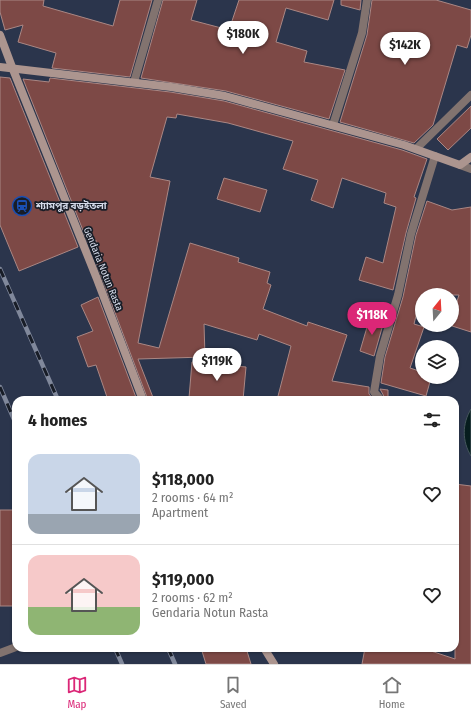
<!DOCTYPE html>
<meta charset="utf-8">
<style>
:root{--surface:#fff;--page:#f6f6f6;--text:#222;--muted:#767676;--line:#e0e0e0;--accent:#db2777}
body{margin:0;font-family:"Fira Sans Condensed","Noto Sans Bengali",sans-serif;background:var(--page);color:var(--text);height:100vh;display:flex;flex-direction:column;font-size:15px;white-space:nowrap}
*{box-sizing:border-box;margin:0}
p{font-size:13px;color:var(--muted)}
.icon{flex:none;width:22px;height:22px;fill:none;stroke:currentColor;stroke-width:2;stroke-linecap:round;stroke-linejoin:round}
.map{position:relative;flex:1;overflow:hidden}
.details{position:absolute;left:12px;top:396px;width:447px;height:256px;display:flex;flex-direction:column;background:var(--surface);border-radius:12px;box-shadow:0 1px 3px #0004}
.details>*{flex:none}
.needle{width:26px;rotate:18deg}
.tools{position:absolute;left:415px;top:288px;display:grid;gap:8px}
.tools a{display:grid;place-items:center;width:44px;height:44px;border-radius:50%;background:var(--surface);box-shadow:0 1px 3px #0004;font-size:20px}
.price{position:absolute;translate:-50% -34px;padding:0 9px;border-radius:14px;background:#fff;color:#222;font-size:13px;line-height:26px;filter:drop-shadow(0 1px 2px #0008)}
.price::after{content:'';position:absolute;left:50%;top:24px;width:12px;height:9px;margin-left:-6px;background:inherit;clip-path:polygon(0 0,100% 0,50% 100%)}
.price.current{background:var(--accent);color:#fff}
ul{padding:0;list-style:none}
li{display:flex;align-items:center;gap:12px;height:100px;padding:0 16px}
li+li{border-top:1px solid var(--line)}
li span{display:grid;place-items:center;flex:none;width:112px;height:80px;border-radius:12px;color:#555}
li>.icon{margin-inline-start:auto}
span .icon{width:48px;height:48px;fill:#fffc;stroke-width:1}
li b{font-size:17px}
h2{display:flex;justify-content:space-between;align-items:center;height:48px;padding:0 16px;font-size:17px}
.tabs{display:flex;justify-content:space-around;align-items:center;height:56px;border-top:1px solid var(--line);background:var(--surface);font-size:11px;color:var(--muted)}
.tabs a{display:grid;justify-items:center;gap:2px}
.tabs .current{color:var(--accent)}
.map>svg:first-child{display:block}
</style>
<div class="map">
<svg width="471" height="664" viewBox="0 0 471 664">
<rect width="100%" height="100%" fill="#2b354c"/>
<!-- water -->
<path fill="#061d1e" stroke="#44565b" d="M471,409V456C462,441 462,424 471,409Z"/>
<!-- building -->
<g fill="#7d4946" stroke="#aa8784">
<polygon points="0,0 44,0 43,6 113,26 120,0 152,0 130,77 52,68 56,53 18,42 23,25 5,30 0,12"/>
<polygon points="163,0 197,0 191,20 229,30 239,0 334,0 328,20 286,8 276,42 307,51 304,62 345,70 329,119 226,91 141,78"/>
<polygon points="341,0 361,0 360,10 341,5"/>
<polygon points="372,0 436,0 471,10 471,35 467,48 457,45 433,125 414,143 340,122 367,35"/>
<polygon points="0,77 10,78 78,247 19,271 0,225"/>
<polygon points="50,78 170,92 224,101 402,150 427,159 414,197 416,198 406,233 393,290 359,280 366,257 383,263 396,207 384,203 386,193 342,178 333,208 311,200 318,180 283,169 293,141 228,123 177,114 176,118 167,117 150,177 170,181 138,343 159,348 190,243 239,258 238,262 270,272 267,283 271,285 263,309 307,326 308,322 347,335 332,381 369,387 369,394 374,400 277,400 291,346 259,334 257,340 204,324 205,357 138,359 154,400 148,400 97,265 96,240 88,243 23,79 49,82"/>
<polygon points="471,106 471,128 448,150 437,139"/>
<polygon points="224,178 267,190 260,212 217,199"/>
<polygon points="427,201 452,210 471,207 471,332 449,325 452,325 452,317 459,295 421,295 414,324 424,327 410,368 422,372 422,377 431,378 426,396 381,383 385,357 403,297 416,235"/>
<polygon points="98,297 137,400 108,400 96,365 88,367 77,337 93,331 81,305"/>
<polygon points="370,317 384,321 374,356 360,351"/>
<polygon points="192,362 246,367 243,400 210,400 189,398"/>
<polygon points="380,389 388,390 388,400 386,400"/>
<polygon points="455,484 471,486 471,664 362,664 365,648 422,648 455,659"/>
<rect x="0" y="510" width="16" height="96"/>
<polygon points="201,648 246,648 251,664 206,664"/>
</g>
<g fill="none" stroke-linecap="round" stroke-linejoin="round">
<!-- minor -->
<g stroke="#82736f" stroke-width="8">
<polyline points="134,82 158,0"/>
<polyline points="333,125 362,33 367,0"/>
<polyline points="416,149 471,95"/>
<polyline points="460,165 471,169"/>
<polyline points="381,400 374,392 380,356 398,295 411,234 435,156"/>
<polyline points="0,653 16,647"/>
</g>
<!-- secondary -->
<g stroke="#ac958f" stroke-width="8">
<polyline points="0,35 12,67 97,279 143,400"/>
<polyline points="0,67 171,87 225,96 404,145 460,165 471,157"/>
<polyline points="264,648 274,664"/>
</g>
<!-- rail casing -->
<g stroke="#80889b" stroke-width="4.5">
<g id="rail">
<polyline points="0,269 58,400"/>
<polyline points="0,387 16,424"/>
<polyline points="115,648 122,664"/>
<polyline points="168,648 175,664"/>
</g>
</g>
<!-- rail -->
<use href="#rail" stroke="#181d27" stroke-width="3" stroke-dasharray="9" stroke-linecap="butt"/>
</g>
<!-- icons -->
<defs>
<g id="station-ring" transform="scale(1)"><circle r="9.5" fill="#181d27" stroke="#1a4fb4" stroke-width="1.5"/><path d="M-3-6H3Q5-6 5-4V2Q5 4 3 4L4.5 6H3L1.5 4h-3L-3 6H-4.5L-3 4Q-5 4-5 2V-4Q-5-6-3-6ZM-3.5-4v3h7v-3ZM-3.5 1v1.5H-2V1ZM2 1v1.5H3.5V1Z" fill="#1a4fb4"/></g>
</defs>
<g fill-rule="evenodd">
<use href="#station-ring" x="22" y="206"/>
</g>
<g text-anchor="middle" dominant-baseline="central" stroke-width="3.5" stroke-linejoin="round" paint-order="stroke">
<!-- poi labels -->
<g font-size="10" font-weight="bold" fill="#d5dbea" stroke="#181d27" text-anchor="start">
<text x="36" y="206">শ্যামপুর বড়ইতলা</text>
</g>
<!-- street labels -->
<g font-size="10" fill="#d5dbea" stroke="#181d27">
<text transform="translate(103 269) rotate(68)">Gendaria Notun Rasta</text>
</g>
</g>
</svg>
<div class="tools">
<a><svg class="needle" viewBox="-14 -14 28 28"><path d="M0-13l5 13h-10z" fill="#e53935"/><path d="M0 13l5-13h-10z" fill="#767676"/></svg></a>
<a><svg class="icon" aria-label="layers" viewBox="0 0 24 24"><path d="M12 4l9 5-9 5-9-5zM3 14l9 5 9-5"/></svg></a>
</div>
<b class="price" style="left:243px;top:55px">$180K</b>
<b class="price" style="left:405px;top:66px">$142K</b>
<b class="price current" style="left:372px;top:336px">$118K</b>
<b class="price" style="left:217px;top:382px">$119K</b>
<section class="details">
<h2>4 homes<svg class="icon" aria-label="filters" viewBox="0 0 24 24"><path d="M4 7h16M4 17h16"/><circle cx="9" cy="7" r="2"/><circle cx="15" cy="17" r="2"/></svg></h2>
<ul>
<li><span style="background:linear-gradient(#c9d6e8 75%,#9aa5b1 0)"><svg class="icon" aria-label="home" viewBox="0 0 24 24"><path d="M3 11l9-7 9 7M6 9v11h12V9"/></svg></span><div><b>$118,000</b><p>2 rooms · 64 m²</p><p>Apartment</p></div><svg class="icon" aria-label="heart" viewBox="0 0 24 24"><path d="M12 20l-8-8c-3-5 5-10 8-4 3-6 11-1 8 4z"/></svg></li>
<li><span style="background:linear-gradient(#f6c9c9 65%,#8fb573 0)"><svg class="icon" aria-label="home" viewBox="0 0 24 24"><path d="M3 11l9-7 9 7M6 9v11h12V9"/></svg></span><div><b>$119,000</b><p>2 rooms · 62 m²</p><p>Gendaria Notun Rasta</p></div><svg class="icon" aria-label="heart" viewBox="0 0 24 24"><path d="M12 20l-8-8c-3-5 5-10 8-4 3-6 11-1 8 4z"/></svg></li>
</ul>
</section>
</div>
<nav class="tabs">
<a class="current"><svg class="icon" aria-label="map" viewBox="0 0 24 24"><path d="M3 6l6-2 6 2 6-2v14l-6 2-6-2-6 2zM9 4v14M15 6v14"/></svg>Map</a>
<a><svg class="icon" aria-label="saved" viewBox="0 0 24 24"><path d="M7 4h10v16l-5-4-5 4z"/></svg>Saved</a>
<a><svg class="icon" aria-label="home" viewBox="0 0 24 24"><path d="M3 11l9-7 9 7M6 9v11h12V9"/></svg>Home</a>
</nav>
